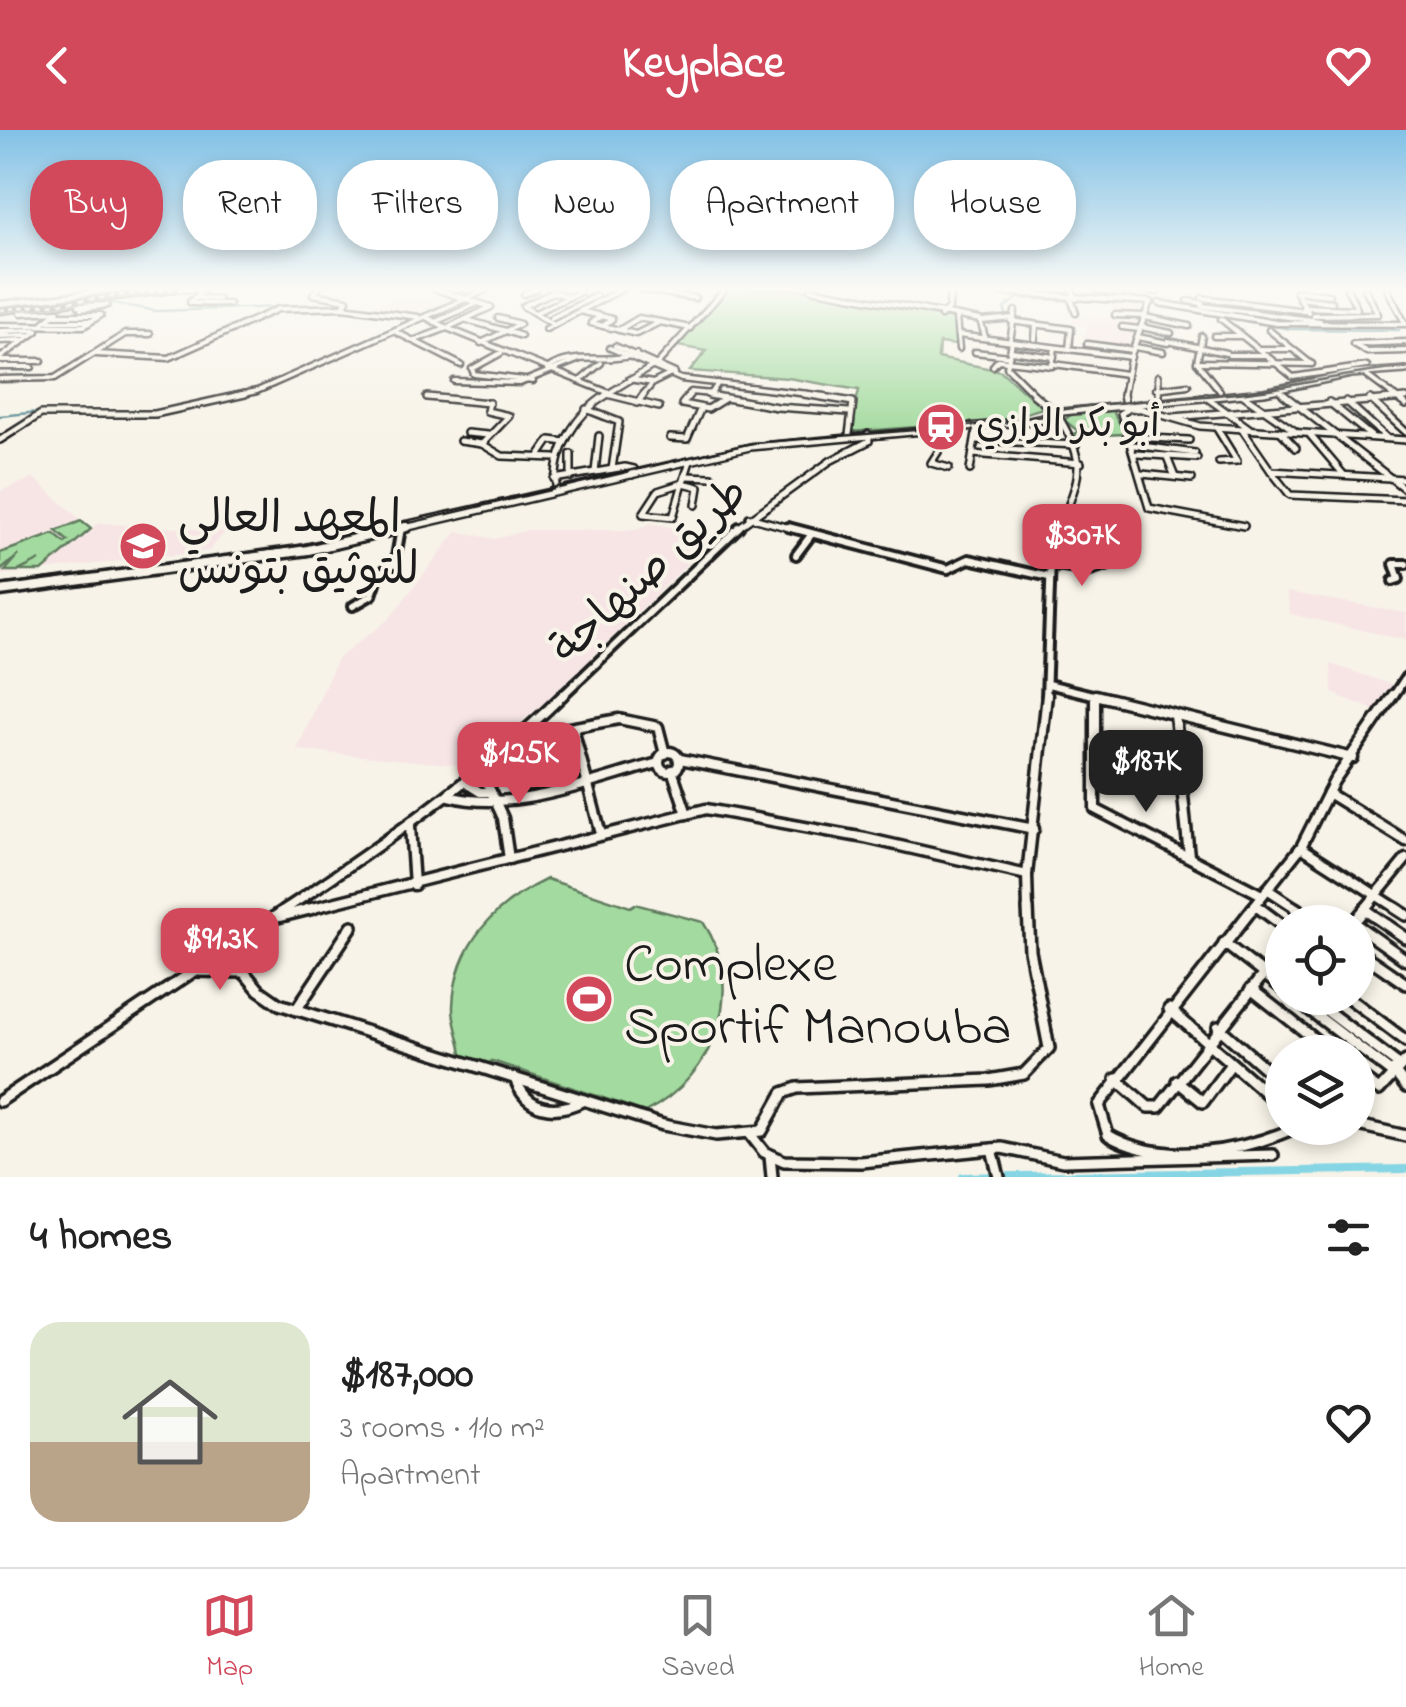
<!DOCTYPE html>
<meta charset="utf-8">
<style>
:root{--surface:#fff;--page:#f6f6f6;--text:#222;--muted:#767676;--line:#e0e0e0;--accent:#d1495b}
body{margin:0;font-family:"Indie Flower","Playpen Sans Arabic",sans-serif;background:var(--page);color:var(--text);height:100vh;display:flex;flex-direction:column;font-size:38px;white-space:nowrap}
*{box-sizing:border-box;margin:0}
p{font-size:32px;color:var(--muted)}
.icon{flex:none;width:55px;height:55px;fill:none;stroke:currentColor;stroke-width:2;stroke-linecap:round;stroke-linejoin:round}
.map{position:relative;height:1047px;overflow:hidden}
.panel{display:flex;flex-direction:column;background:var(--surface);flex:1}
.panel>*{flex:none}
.guide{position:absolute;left:30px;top:30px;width:1348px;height:90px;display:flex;gap:20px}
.fabs{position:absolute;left:1265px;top:775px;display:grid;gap:20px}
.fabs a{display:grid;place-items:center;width:110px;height:110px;border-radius:50%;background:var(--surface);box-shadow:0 5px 15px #0003;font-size:50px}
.price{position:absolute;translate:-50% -85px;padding:0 22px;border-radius:20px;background:var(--accent);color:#fff;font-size:32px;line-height:65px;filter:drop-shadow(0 2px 5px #0008)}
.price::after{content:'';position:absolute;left:50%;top:60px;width:30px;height:22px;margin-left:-15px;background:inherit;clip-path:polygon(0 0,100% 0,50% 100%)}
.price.selected{background:#222;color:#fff}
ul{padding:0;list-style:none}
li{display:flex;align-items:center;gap:30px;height:250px;padding:0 30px}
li+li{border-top:2px solid var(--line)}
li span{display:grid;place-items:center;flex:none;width:280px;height:200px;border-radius:30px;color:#555}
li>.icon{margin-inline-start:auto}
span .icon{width:120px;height:120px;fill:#fffc;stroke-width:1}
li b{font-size:42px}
h2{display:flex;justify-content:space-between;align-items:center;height:120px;padding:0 30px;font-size:42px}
.chip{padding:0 35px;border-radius:40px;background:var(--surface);box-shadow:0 5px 15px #0003;font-size:35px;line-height:90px}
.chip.selected{background:var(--accent);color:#fff}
header{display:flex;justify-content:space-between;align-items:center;height:130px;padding:0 30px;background:var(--accent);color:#fff;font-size:45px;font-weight:800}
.menu{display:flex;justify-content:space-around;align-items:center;height:140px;border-top:2px solid var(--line);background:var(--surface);font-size:28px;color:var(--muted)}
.menu a{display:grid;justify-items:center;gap:5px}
.menu .selected{color:var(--accent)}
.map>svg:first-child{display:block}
</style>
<header><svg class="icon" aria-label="back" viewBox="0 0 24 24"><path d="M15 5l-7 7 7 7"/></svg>Keyplace<svg class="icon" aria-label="heart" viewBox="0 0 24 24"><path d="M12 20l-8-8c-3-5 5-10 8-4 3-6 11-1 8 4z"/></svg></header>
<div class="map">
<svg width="1406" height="1047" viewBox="0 0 1406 1047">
<rect width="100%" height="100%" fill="#f7f3e8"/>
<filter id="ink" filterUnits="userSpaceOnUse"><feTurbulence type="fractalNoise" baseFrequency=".01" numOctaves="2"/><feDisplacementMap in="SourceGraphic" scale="20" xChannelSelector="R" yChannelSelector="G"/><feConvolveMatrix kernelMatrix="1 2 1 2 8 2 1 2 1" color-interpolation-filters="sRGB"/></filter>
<g filter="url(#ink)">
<!-- built -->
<g fill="#f7e5e6">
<polygon points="419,159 455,166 418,184 372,177"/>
<polygon points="1112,174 1141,176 1127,220 1101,217 1098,222 1081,220 1086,196 1073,194 1073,189 1114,185"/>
<polygon points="34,348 91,399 98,393 226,401 209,421 0,445 0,361"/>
<polygon points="650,393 716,406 550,568 469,636 297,620 337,529 389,489 457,401 495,409 527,400 637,400"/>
<polygon points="1287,462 1406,483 1406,510 1290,484"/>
<polygon points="1331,534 1393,555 1376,581 1332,563"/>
</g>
<!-- green -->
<g fill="#a3da9f" stroke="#607b5e" stroke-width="2.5">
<polygon points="728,159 799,159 954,189 956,215 939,213 938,228 1001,241 1043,278 999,291 849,302 859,260 788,248 690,241 706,221 678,216"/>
<polygon points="1112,280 1126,304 1073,306 1078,301 1064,290 1072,284"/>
<polygon points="81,391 91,399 42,441 19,441 40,430 18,441 5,441 19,425 0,441 0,423 54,404 65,413 68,411 56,401"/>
<path d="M547,749L630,777L635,774L703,792C748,859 715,947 645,982L492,931L485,936L462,929C463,913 452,895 453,876C455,815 495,774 547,749Z"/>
</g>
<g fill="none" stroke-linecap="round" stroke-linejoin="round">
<!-- stream -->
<g stroke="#5c8b94" stroke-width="2.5">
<polyline points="822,159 855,165"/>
<polyline points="101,171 157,181"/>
<polyline points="330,176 416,184"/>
<polyline points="159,181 277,177"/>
<polyline points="1188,181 1291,199 1399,200"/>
<polyline points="1007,187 1004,178 1018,168 1141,174"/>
<polyline points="304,238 478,159"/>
<polyline points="0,286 39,282"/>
</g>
<!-- canal -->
<polyline stroke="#86d5e4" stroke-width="8" points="963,1047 1406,1039"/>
<!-- minor-far4 casing -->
<g stroke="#1c1c1c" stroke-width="9">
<g id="minor-far4">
<polyline points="182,159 204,160 190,172"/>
<polyline points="318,159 313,164 347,170 343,177"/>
<polyline points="453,159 463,159"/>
<polyline points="640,159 695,168"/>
<polyline points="811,159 980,190 985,207"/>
<polyline points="1072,159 1076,169"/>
<polyline points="1141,159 1157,162"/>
<polyline points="1347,159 1354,172"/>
<polyline points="1387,159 1405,193"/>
<polyline points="1097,160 1120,164"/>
<polyline points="585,163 593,159"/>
<polyline points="524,164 536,159"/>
<polyline points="196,168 218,169"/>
<polyline points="1202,168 1306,181"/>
<polyline points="1299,168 1332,172"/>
<polyline points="1071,169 1076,183"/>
<polyline points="1188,171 1202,173"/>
<polyline points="191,173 229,174"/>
<polyline points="1159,173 1276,193 1406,194"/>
<polyline points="0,174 123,159"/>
<polyline points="79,176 107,175 81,179"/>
<polyline points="1202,176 1320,191"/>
<polyline points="1303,177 1357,179 1354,172"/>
<polyline points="0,181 182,159"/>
<polyline points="580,181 601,186 591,193 636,204 660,192 690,198"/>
<polyline points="1308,182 1296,161 1329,165"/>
<polyline points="21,183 58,181 43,193"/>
<polyline points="535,183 580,162"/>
<polyline points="1115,185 1145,186"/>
<polyline points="1313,185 1378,184 1365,159"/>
<polyline points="601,186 612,189 603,196"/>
<polyline points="941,186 949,178 950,159 1151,172"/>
<polyline points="426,187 447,198 491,177 435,159"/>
<polyline points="1145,187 1189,196"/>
<polyline points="551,188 596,166"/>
<polyline points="956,188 959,219"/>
<polyline points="1221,189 1293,247 1367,236"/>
<polyline points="467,190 506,201 520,194 498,188"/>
<polyline points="49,191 91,191"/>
<polyline points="982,191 1013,188"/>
<polyline points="1011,191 1071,199 1069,219"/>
<polyline points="435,192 478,173"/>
<polyline points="0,195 84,196 101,185 55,185"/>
<polyline points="554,195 523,176 553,162 570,167"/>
<polyline points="1122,197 1140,199"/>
<polyline points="1141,197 1171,203"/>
<polyline points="546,199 622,159"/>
<polyline points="619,200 639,188 660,192"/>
<polyline points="1269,200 1310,233"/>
<polyline points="0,201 35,200"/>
<polyline points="394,201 461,235"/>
<polyline points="958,205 1131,227"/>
<polyline points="0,206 29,205"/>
<polyline points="1202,206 1197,232 1220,261"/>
<polyline points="1214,206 1241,206"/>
<polyline points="1138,207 1168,213"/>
<polyline points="1035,209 1036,195"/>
<polyline points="0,211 24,210"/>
<polyline points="413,211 447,198 617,266"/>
<polyline points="1010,211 1015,181"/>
<polyline points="1168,211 1226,223"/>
<polyline points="1012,212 1007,237 1036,266"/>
<polyline points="1406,212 1353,214 1367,222 1406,221"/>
<polyline points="481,213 506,201 521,206"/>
<polyline points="1087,214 1133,220"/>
<polyline points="615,216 675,243"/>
<polyline points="1135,217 1163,222"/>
<polyline points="610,218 681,249 825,266"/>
<polyline points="1259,219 1292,219"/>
<polyline points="1011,221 1054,227"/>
<polyline points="975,222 1009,226"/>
<polyline points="501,223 472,239 474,244 533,251"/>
<polyline points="96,224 169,228 278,179 343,177 418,187"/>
<polyline points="1229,225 1266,225"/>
<polyline points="0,228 37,201"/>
<polyline points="0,231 42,231"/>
<polyline points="1197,232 1312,234"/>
<polyline points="1054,234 1126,244"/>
<polyline points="993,236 998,230 1052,236 1055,218"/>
<polyline points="0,237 32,237"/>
<path d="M547,239C573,220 606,235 636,224"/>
<polyline points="1363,243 1394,266"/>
<polyline points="1158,246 1159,266"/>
<polyline points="0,249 55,248 125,204 150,204"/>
<polyline points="629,249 653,253 669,245"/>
<polyline points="454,251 520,253 580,229"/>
<polyline points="580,251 601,233"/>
<polyline points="1156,259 1188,255"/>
<polyline points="1278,260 1286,266"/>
<polyline points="709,265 715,266"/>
<polyline points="234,266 257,261 488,159"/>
<polyline points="604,266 658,233 725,159"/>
<polyline points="642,266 652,254"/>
<polyline points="688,266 691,262 711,264 718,253"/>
<polyline points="1123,266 1131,225 1149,174"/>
</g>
</g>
<!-- minor-far3 casing -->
<g stroke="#1c1c1c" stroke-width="10">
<g id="minor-far3">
<polyline points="607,264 659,277"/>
<polyline points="690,264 682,274 708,279 724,269"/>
<polyline points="707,264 711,264"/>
<polyline points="804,264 853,272 849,305"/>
<polyline points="1033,264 1059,285"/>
<polyline points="1123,264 1125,275"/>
<polyline points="1159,264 1159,271"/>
<polyline points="1283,264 1406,360"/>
<polyline points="1391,264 1406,275"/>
<polyline points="709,265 777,277 849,282"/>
<polyline points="1243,265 1295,301"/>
<polyline points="427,267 489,273 487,281 509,286 482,314"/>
<polyline points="1206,267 1249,298"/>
<polyline points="1370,269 1406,302"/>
<polyline points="1346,271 1387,308"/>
<polyline points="1329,272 1372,307"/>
<polyline points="637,273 644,264"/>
<polyline points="1138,278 1200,296 1406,310"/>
<polyline points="586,279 619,292 612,339"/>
<polyline points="1127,280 1121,283 1149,378 1244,396"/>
<polyline points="1173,287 1406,268"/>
<path d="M1060,289C1090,339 1077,347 1060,400"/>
<polyline points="1216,297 1237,331 1219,332"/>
<polyline points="1242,299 1271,341"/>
<polyline points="945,301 945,311 931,333 949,338"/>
<polyline points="1280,301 1296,318"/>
<polyline points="467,303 488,305"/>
<polyline points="1310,305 1344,345"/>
<polyline points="1131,307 1189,310"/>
<polyline points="670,308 687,309 701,278"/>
<polyline points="0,310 41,284 155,284 245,264"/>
<polyline points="976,310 1076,315"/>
<polyline points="460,311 482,314 502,326 555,328"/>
<polyline points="1134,315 1195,323"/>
<polyline points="571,324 571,347"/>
<polyline points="973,324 1081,333"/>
<polyline points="1137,324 1197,328"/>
<polyline points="539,326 550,310 565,312"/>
<polyline points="1167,327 1175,347"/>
<polyline points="970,340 977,297"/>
<polyline points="595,342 599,306"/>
<polyline points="1142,344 1192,349"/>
<polyline points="687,346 712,347"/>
<polyline points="554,349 625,337 634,339 632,345"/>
<polyline points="1406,349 1271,341 1290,365 1406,370"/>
<polyline points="683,353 699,357 696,375"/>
<polygon points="683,353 673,387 643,384 658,361"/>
<polyline points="683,353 690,331"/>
<path d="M556,358C553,321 576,283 608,264"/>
<polyline points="749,387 797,400"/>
<polyline points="735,400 830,331 869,311 868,304"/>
</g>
</g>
<!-- minor-far2 casing -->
<g stroke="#1c1c1c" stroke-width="14">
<g id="minor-far2">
<polyline points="788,397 948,439 969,429 1049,447"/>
<polyline points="796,425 811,405"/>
<polyline points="1050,435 1090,441 1109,435"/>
<polyline points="1393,451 1399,449 1394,434 1406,434"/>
<polyline points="353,476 372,465 379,444 395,433 401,398"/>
<polyline points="1048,554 1105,568"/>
<polyline points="560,568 739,397"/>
<polyline points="1046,568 1051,429 1061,397"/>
<polyline points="1392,568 1406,547"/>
</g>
</g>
<!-- minor-far1 casing -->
<g stroke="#1c1c1c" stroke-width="15">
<g id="minor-far1">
<polyline points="1095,565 1353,628"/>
<polyline points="1095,566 1095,679 1262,765"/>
<polyline points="1175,585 1189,726"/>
<polyline points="573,599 601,704"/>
<polyline points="520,607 619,589 658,597 665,624"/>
<circle cx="669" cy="632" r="10"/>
<polyline points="680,629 1034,699"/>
<polyline points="481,640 503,688 509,729"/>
<polyline points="672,640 687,684"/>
<polyline points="466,653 480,662 491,662"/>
<polyline points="1328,663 1406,711"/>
<path d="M449,666C514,684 595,650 658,633"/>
<polyline points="410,696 414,755"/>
<polyline points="1301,717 1399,780"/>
<polyline points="1267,759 1299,780"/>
<polyline points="1255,775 1262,780"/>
<path d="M284,780C383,714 478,648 563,565"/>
<polyline points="305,780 706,679 865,708 1027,745"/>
<polyline points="1028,780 1027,745 1047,565"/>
<polyline points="1251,780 1301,717 1334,651 1393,565"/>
<polyline points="1364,780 1406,729"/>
</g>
</g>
<!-- minor casing -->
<g stroke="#1c1c1c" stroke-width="16">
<g id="minor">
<path d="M1253,778L1099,975L1108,1005C1162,1037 1240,1022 1295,998"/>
<polyline points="1259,778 1282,795"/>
<polyline points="1295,778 1316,792"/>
<polyline points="1395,778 1406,785"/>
<polyline points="1365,780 1406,808"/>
<polyline points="278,787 314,778"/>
<polyline points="1354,792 1366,778"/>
<polyline points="1358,796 1406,830"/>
<polyline points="1224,813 1282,858"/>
<polyline points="226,821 259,860 279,874 663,995 716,1005 762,1001 783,963 797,958 989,950 1024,944 1049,918 1030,821 1028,778"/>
<polyline points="1358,821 1406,854"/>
<polyline points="196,841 243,842 247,806"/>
<polyline points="1251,859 1327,919"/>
<polyline points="1294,868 1392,943"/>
<polyline points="1310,868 1399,935"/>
<polyline points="1349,868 1406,911"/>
<polyline points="1169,879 1282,977"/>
<polyline points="296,880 352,796"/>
<polyline points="1218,897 1282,953"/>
<polyline points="1393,940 1406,957"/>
<polyline points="1358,945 1379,960 1406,931"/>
<path d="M515,948C526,981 555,985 584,970"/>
<polyline points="1116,949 1148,977 1159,977 1282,821"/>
<polyline points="1177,951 1203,972 1231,934"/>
<polyline points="0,971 288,778"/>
<polyline points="1358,995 1406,1006"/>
<polyline points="750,1004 764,1022 784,1031 861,1032 1002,1018 1063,1031 1273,1025"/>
<polyline points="992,1019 999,1047"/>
<polyline points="770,1026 772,1047"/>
</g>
</g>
<!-- major-far1 casing -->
<g stroke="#1c1c1c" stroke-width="10">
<g id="major-far1">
<polygon points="1130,275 1138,279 1123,277"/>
<polyline points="1131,275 1264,262 1351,244 1406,240"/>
<polyline points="1052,283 1124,276"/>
<polyline points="396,400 750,317 1054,289"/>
</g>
</g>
<!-- major casing -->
<g stroke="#1c1c1c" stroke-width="15">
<polyline id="major" points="0,461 308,420 406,397"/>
</g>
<!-- minor-far4 -->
<use href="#minor-far4" stroke="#f7f3e8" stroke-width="4"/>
<!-- minor-far3 -->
<use href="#minor-far3" stroke="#f7f3e8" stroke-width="5"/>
<!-- minor-far2 -->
<use href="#minor-far2" stroke="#f7f3e8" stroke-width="6"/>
<!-- minor-far1 -->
<use href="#minor-far1" stroke="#f7f3e8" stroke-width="8"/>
<!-- minor -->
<use href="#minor" stroke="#f7f3e8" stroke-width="9"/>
<!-- major-far1 -->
<use href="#major-far1" stroke="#f7f3e8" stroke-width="5"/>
<!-- major -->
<use href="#major" stroke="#f7f3e8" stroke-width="8"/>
<!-- tram -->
<path stroke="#1c1c1c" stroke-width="2.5" d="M0,455L290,417L752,313L1003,293C1087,268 1176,272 1262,260C1311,253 1357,241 1406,238"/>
<!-- rail casing -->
<g stroke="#1c1c1c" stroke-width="5">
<polyline id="rail" points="0,180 176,159"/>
</g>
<!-- rail -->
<use href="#rail" stroke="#f7f3e8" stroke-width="2.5" stroke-dasharray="5" stroke-linecap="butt"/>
</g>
</g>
<!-- sky -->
<linearGradient id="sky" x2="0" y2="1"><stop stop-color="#81c1e6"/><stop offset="0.52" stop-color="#fbfaf5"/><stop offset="1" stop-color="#fbfaf5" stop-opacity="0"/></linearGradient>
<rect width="1406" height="306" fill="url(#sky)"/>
<!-- icons -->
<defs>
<g id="station-disc" transform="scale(2.5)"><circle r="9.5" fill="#d1495b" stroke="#f7f3e8"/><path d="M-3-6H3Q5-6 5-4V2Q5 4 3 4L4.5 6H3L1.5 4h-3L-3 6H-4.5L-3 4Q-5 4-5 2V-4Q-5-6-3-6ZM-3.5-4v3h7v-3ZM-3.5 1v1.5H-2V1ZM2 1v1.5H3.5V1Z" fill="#fff"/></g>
<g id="university-disc" transform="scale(2.5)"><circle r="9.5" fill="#d1495b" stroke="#f7f3e8"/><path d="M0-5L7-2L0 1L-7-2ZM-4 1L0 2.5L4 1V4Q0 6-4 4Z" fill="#fff"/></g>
<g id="stadium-disc" transform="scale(2.5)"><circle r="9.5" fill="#d1495b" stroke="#f7f3e8"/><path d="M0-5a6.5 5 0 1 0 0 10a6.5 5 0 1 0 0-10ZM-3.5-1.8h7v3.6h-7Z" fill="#fff"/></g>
</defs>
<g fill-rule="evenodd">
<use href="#station-disc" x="941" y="297"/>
<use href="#university-disc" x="143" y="416"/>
<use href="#stadium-disc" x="589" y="869"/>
</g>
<g text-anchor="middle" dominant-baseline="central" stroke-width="8" stroke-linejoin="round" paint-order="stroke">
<!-- far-poi labels -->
<g font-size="38" fill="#1c1c1c" stroke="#f7f3e8" text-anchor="start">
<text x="976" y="297">أبو بكر الرازي</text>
</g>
<!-- poi labels -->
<g font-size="45" fill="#1c1c1c" stroke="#f7f3e8" text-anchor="start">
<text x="178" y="390">المعهد العالي<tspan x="178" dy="52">للتوثيق بتونس</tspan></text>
</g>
<!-- street labels -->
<g font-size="45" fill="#1c1c1c" stroke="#f7f3e8">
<text transform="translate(651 442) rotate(-43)">طريق صنهاجة</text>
</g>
<!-- near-poi labels -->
<g font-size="55" fill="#1c1c1c" stroke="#f7f3e8" text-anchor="start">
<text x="624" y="837">Complexe<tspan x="624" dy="63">Sportif Manouba</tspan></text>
</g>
</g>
</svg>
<div class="fabs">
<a><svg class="icon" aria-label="locate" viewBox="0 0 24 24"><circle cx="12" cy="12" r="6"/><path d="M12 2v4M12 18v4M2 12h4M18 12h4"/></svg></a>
<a><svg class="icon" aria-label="layers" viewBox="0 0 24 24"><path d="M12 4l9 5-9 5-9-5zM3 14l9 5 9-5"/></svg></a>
</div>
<b class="price" style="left:1082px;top:459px">$307K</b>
<b class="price" style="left:519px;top:677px">$125K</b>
<b class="price selected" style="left:1146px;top:685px">$187K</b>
<b class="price" style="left:220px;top:863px">$91.3K</b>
<div class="guide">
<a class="chip selected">Buy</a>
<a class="chip">Rent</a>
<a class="chip">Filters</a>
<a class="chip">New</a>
<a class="chip">Apartment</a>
<a class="chip">House</a>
</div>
</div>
<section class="panel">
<h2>4 homes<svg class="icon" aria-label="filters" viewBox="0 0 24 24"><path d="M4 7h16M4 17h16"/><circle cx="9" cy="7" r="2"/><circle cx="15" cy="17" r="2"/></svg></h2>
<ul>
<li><span style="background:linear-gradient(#dfe7d0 60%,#b9a48a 0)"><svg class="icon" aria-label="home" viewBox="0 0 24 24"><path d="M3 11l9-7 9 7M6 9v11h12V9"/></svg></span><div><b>$187,000</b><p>3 rooms · 110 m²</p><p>Apartment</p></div><svg class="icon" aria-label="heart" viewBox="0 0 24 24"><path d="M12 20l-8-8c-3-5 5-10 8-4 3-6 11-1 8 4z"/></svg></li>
</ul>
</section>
<nav class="menu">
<a class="selected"><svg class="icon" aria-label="map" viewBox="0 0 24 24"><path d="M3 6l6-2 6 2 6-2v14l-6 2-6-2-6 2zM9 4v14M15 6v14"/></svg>Map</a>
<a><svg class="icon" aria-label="saved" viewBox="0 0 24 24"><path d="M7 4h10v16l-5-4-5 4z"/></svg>Saved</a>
<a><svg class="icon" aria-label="home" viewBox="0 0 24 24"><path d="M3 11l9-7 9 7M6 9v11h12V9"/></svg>Home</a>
</nav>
